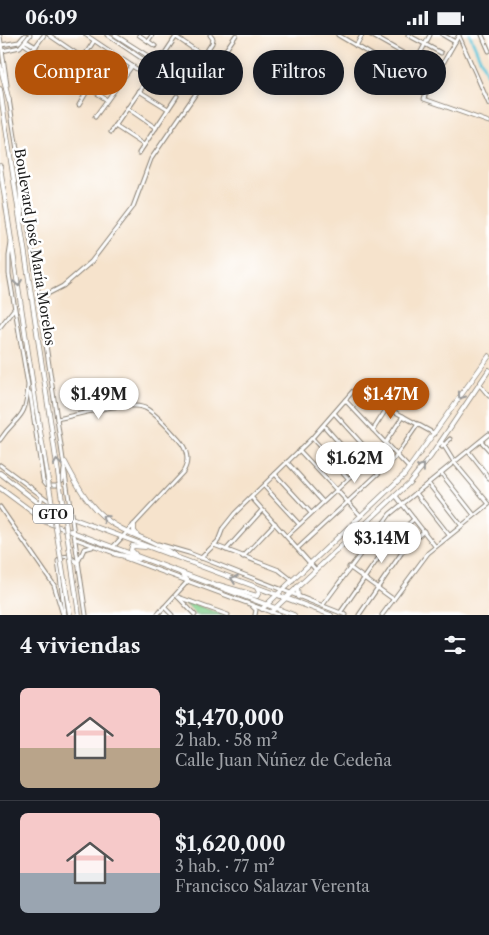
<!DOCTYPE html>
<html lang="es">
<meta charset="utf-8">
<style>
:root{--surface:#171b24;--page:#20242c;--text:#f1f3f6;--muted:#9ea1a6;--line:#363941;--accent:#b45309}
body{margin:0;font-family:"Libre Caslon Text",serif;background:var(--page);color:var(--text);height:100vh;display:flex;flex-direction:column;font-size:19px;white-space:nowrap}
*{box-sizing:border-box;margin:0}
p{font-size:16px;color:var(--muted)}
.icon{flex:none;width:28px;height:28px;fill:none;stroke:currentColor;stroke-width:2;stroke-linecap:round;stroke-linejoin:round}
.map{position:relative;height:580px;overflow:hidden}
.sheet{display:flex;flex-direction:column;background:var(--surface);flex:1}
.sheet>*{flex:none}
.hud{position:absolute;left:15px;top:15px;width:460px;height:45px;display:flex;gap:10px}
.price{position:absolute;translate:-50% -42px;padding:0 11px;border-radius:18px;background:#fff;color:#222;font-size:16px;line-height:32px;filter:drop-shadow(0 1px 2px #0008)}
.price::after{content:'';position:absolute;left:50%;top:30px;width:15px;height:11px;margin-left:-8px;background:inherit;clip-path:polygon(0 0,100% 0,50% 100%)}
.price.active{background:var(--accent);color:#fff}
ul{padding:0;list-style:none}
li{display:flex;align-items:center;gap:15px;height:125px;padding:0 20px}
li+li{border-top:1px solid var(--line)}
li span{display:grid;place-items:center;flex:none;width:140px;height:100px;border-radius:8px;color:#555}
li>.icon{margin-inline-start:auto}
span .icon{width:60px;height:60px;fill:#fffc;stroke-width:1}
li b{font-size:21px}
h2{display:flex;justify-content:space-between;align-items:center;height:60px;padding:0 20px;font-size:21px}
.pill{padding:0 18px;border-radius:22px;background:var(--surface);box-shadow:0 2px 12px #0003;font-size:18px;line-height:45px}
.pill.active{background:var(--accent);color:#fff}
.status{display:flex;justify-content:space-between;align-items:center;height:35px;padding:0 25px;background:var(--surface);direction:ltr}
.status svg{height:14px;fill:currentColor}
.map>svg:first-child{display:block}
</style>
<div class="status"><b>06:09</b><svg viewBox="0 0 49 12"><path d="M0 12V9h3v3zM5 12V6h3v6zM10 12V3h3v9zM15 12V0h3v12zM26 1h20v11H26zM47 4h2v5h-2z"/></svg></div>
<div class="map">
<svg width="489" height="580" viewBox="0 0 489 580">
<rect width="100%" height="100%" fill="#fff"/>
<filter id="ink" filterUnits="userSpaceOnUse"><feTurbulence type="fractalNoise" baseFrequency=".02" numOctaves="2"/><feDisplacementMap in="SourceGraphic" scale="10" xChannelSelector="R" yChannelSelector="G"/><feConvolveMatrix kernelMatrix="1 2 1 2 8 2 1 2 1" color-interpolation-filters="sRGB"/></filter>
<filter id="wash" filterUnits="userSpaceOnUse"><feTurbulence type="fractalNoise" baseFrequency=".0096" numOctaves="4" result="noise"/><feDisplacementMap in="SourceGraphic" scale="20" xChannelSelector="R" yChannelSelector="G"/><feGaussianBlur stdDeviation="1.12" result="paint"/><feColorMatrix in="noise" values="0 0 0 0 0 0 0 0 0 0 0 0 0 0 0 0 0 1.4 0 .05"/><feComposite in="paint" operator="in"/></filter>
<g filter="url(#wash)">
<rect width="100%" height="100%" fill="#f6e3cc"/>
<!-- green -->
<polygon fill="#88d492" stroke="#527857" points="184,567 185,566 224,580 196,580"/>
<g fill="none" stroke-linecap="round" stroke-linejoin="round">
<!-- canal -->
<polyline stroke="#5cc4d9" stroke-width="3" points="470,0 489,44"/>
</g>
</g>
<g filter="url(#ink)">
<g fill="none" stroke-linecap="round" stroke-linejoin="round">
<!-- minor casing -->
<g stroke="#898074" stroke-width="5">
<g id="minor">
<polyline points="49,0 120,48"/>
<polyline points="86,0 138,35"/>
<polyline points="107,0 153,31"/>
<polyline points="115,0 156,26"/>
<polyline points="139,0 155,11"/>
<polyline points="338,0 408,41 430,0"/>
<polyline points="371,0 438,38"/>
<polyline points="408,0 441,18"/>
<polyline points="443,0 455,7"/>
<polyline points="459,0 425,60 424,64 489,87"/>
<polyline points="482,0 489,16"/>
<polyline points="0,1 7,50"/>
<polyline points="459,1 489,69"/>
<polyline points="176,2 204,21"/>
<polyline points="26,6 36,12"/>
<polyline points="148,6 152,0"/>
<polyline points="24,9 107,65"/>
<polyline points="1,10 19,7 25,0"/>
<polyline points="356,11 362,0"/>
<polyline points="33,15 44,0"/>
<polyline points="2,16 20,12 30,0"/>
<polyline points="165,19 192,38"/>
<polyline points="159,27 160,32 155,34 154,28 159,27 177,0"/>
<polyline points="183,52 212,8 213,4 210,0"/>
<polyline points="139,56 168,74"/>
<polyline points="61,57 94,6"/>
<polyline points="9,64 20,134"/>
<polyline points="79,70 89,53"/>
<polyline points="127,73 156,93"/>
<polyline points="95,82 132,31"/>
<polyline points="115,91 144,110"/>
<polyline points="111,97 155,34"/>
<polyline points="139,118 177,61"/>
<polyline points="22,148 86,580"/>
<polyline points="38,264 63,251 91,227 133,172 151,124 236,0"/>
<polyline points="0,292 14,274"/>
<polyline points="479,349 489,361"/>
<polyline points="30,358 43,445 47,450 57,450 63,444 64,435"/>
<polyline points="345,365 409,433"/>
<polyline points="334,378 373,421"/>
<path d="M57,384C78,380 126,365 145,373C157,379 170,395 179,405C187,414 190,426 183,437L113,512"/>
<polyline points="324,391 361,432"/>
<polyline points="373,395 387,373"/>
<polyline points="312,403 348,443"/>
<path d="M0,405C17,379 26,387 28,350L9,239V221L11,208"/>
<polyline points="481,406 489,415"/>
<polyline points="442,412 450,404"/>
<polyline points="299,415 361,481"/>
<polyline points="468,416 489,443"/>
<polyline points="287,427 323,467"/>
<polyline points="0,430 72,483"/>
<polyline points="441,438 474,480"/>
<polyline points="275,439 311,478"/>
<polyline points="428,448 461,490"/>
<polyline points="264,451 299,489"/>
<polyline points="416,458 449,500"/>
<polyline points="396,461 435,511"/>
<polyline points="252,463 316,535"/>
<polyline points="0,472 54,550 63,580"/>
<polyline points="287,501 382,413 403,381"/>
<polyline points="76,504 117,519"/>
<polyline points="158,509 189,518 346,580"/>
<polyline points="214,510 279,535 293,546"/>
<polyline points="298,513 394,424 418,389"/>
<polyline points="226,515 262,475"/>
<polyline points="243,522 275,488"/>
<polyline points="125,523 279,580"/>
<polyline points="201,523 218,506 223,493 235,478 312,403 353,356 363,359 435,399"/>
<polyline points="79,525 84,514 92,512"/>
<polyline points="349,532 393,564"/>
<polyline points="178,562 228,580"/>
<polyline points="178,562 195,580"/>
<polyline points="252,571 256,575 255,580"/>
<polyline points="322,571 390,479 489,399"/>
<polyline points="164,572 172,580"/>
<polyline points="340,578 391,505 414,484"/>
<polyline points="65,580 58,526 62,522 69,521 78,528"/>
<polyline points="157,580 188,546"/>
<polyline points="359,580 405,513 424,496"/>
<polyline points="382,580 428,518 489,469 454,427 441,406"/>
</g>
</g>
<!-- major casing -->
<g stroke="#898074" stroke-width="5.5">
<g id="major">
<polyline points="0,30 9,66"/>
<polyline points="0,54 49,377"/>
<polyline points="0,131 37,377"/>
<polyline points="19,132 22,183"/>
<path d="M65,427C79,454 93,480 122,494C139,503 158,508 174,520"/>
<polyline points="0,438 45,473 331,580"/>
<polyline points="0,453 46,487 294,580"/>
<polyline points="30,475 35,477 39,475 41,463"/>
<polyline points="134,490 134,496 137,500"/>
<polyline points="115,519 139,524"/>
<polyline points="135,519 131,515 132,511 145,512"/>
<polyline points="181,538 188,546"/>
<polyline points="219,550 257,561 259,557 257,553"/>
<polyline points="297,552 298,562"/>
<polyline points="262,574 404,440 489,321"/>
<polyline points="271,577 409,448 431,421 489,335"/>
</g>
</g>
<!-- minor -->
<use href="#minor" stroke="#fff" stroke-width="3"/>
<!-- major -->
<use href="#major" stroke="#fff" stroke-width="4"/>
<!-- major-bridge casing -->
<g stroke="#898074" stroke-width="5.5" stroke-linecap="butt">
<g id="major-bridge">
<polyline points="37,377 70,580"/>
<polyline points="49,377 79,580"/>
</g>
</g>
<!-- major-bridge -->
<use href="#major-bridge" stroke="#fff" stroke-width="4"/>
</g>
<!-- one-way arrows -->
<defs><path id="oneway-chevron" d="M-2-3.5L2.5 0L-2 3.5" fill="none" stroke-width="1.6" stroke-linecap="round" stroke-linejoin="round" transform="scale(1.25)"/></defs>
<g stroke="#999">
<use href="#oneway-chevron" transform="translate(18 248) rotate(81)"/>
<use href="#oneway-chevron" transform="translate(461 361) rotate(126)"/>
<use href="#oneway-chevron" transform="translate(57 428) rotate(-98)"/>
<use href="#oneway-chevron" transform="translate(422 432) rotate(-51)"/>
<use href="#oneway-chevron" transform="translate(105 483) rotate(-141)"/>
<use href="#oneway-chevron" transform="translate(234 544) rotate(-159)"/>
</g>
</g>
<g text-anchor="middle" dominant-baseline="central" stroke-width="5" stroke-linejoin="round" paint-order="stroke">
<!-- shield labels -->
<rect fill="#fff" stroke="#606060" stroke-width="1" x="33" y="469.5" width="40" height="19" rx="4"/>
<g font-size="12" font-weight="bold" fill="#1c1c1c">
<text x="53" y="479">GTO</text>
</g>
<!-- street labels -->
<g font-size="14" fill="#1c1c1c" stroke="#fff">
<text transform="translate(35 212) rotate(81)">Boulevard José María Morelos</text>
</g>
</g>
</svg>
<b class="price" style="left:99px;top:385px">$1.49M</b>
<b class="price active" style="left:391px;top:385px">$1.47M</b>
<b class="price" style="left:355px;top:449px">$1.62M</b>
<b class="price" style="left:382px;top:529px">$3.14M</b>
<div class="hud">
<a class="pill active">Comprar</a>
<a class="pill">Alquilar</a>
<a class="pill">Filtros</a>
<a class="pill">Nuevo</a>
</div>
</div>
<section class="sheet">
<h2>4 viviendas<svg class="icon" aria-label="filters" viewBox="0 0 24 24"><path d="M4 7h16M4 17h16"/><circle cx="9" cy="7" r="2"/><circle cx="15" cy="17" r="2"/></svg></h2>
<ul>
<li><span style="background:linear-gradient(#f6c9c9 60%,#b9a48a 0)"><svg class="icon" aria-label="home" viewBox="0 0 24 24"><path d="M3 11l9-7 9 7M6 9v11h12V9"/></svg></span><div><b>$1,470,000</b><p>2 hab. · 58 m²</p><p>Calle Juan Núñez de Cedeña</p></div></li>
<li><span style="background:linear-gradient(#f6c9c9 60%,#9aa5b1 0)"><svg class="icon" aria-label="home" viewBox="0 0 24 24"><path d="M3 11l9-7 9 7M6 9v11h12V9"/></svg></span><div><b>$1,620,000</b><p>3 hab. · 77 m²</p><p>Francisco Salazar Verenta</p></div></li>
</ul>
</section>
